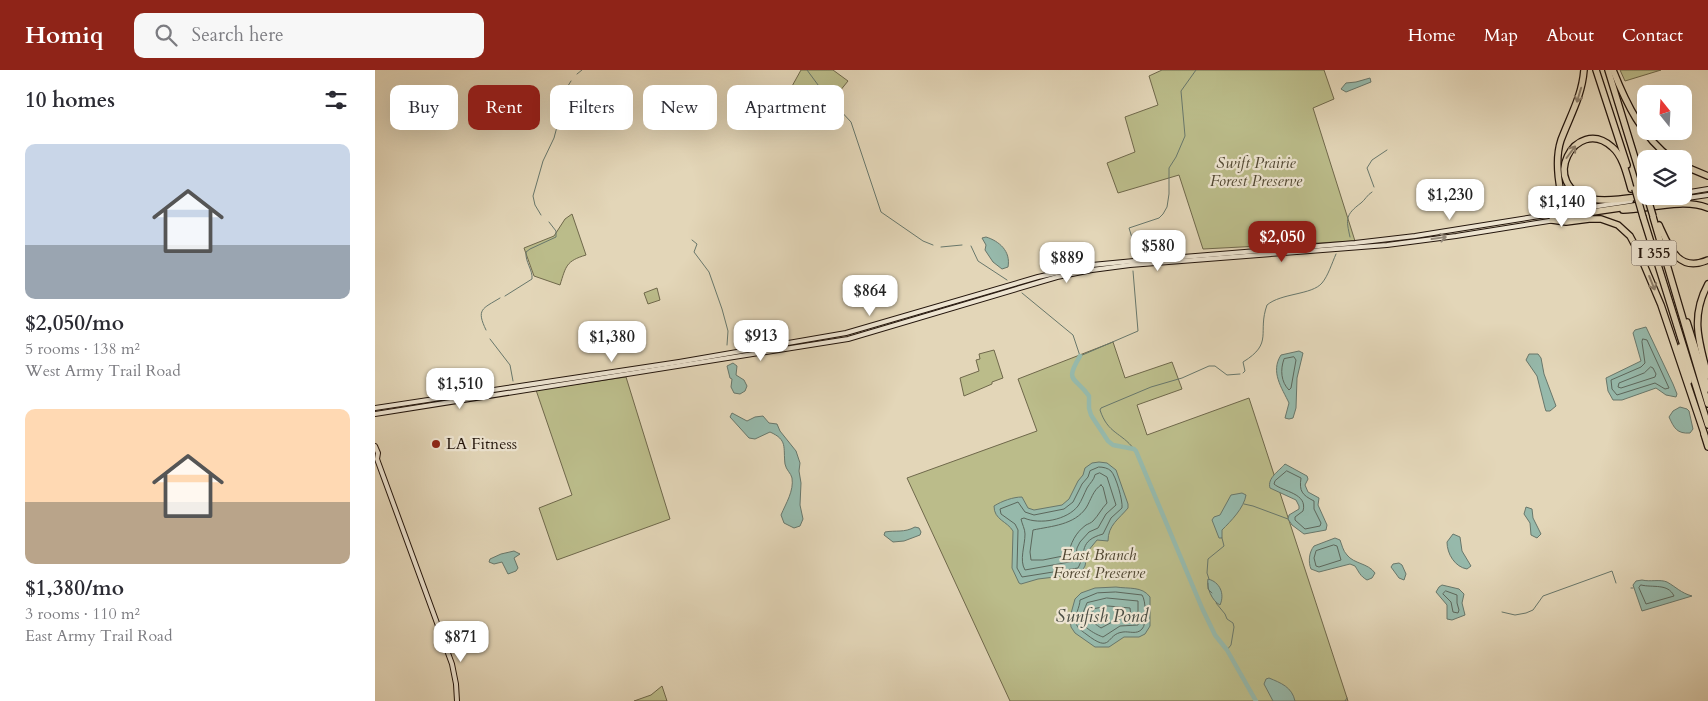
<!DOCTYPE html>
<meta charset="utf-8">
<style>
:root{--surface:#fff;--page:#f7f7f7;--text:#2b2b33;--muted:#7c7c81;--accent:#8f2418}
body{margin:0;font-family:Cardo,serif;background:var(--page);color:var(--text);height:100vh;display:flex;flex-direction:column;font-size:19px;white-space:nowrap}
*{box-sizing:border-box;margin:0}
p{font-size:16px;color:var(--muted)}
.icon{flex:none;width:28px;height:28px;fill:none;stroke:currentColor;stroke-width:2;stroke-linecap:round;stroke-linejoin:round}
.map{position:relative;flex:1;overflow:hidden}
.side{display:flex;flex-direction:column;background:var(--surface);width:375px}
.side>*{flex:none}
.banner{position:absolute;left:15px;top:15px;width:475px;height:45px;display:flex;gap:10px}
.needle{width:32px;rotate:342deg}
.buttons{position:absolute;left:1262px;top:15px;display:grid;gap:10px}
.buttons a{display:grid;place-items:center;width:55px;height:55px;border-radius:10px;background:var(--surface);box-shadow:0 5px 20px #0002;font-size:25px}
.price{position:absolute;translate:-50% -42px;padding:0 11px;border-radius:10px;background:#fff;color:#222;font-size:16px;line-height:32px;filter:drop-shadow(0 1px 2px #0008)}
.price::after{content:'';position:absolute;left:50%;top:30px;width:15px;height:11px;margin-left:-8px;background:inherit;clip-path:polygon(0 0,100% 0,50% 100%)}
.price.active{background:var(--accent);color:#fff}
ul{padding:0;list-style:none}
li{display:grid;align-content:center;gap:10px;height:265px;padding:0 25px}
li span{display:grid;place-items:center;height:155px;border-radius:10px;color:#555}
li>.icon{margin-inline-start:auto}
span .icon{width:90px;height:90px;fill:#fffc;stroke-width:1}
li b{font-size:21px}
h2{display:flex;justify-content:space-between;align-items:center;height:60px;padding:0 25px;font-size:21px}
.tag{padding:0 18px;border-radius:10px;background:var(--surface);box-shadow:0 5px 20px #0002;font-size:18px;line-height:45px}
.tag.active{background:var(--accent);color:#fff}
header{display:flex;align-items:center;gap:30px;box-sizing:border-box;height:70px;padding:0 25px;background:var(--accent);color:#fff}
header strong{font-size:24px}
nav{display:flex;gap:28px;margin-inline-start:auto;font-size:18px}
.search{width:350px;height:45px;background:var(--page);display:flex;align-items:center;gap:12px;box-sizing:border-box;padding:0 18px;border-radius:10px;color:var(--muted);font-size:19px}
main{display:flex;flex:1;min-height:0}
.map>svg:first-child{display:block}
</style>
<header>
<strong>Homiq</strong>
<div class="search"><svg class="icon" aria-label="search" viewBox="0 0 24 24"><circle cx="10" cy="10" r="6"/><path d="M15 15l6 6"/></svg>Search here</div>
<nav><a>Home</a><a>Map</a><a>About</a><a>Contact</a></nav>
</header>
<main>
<section class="side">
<h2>10 homes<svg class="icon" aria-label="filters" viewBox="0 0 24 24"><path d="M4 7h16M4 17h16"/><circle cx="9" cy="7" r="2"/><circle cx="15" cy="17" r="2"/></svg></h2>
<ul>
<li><span style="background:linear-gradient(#c9d6e8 65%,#9aa5b1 0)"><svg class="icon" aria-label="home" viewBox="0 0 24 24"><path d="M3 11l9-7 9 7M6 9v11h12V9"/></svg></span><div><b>$2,050/mo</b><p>5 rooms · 138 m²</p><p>West Army Trail Road</p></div></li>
<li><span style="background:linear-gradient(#ffd9b3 60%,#b9a48a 0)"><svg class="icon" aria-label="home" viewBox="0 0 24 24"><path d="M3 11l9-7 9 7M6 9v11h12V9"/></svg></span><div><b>$1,380/mo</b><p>3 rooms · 110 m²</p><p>East Army Trail Road</p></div></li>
</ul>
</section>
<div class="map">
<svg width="1333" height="631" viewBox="0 0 1333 631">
<rect width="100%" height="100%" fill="#e3d6b8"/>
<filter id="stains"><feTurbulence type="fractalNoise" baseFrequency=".004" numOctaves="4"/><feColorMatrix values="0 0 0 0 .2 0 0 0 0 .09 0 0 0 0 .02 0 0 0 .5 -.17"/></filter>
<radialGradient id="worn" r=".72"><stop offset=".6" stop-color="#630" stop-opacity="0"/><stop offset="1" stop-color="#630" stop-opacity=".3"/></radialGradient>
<!-- green -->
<g fill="#bbbc8a" stroke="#6f684b">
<polygon points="426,0 458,0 473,11 456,32 449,26 411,27"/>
<polygon points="787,0 949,0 959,29 938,38 980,171 828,179 804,105 743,123 732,93 760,82 750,47 783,35 774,6"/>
<polygon points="1245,0 1286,0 1250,11"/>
<path d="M197,144L211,185C191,191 191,196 185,215L159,206L149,178L179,166L190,149Z"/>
<polygon points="282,218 285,230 273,234 269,223"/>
<polygon points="738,272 750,308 797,292 807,319 762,335 772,365 874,328 973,631 635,631 532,408 662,361 643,309"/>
<polygon points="619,280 628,308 617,312 617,314 589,326 585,308 604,301 601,290 605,289 604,284"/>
<polygon points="251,307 295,449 182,490 164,438 197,425 161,320"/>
<polygon points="287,616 292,631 259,631 276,625"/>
</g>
<!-- water -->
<g fill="#96b9ab" stroke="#68776b">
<polygon points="995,8 996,12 971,22 966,19 971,13 981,12"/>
<path d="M611,167C624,171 636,181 633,197L627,199L618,192L610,180L611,175L607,168Z"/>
<polygon points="1271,257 1298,314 1302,324 1301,327 1291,325 1281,318 1247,330 1238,330 1233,321 1231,308 1266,291 1258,263 1260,260"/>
<path d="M924,281L928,283L922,308L921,338L918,348L914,349L910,348L914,333C907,318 895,302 906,285Z"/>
<polygon points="1154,284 1163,284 1166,288 1169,304 1181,336 1175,341 1171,341 1170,338 1162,306 1151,290"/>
<polygon points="358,293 362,296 361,305 369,310 372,316 370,321 365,324 359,323 356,317 357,309 355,308 352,296"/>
<path d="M1305,337L1312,339L1314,341L1318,359L1315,363C1302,364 1299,358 1294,347L1298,341Z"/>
<path d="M357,343L372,351L380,347L388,346L394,353L402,354L405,361L421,381L425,393L424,401L426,413L425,435L428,449L425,456L419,458L409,453L406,445C411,433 419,421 417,408C416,403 411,400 410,394C408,377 413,370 395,362L380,369L374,368L355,347Z"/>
<path d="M724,392L732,393L741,400L753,434V438C744,449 733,455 733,471L722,470L713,481L710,496L705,504L663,509L646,514L644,513L637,498L638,461C632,451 619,450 619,436C627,431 638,427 647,427L653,438L659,440L687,435L694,429L703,411L708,405L710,398L717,393Z"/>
<path d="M910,394L932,406L933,409L930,415L933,422L944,428L943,435L952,455L951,460L929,464L917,455L913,449L914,445L924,439V436L921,430L895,418C892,408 904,401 910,394Z"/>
<path d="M867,423L871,425C869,438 856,451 847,460V468H844L837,450L839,447L845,445L856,425Z"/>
<polygon points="1151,437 1157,439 1158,448 1166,464 1162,468 1156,465 1155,453 1149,444"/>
<path d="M540,457L544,458L546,462L545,465L529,471L518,472L509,465L510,462C521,460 529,463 540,457Z"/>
<path d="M1078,464L1085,467L1087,481L1096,496L1092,499C1080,497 1072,484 1072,472Z"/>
<path d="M960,468L965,470C967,475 968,481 972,485C979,494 993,493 1000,503L997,508L992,510C985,506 984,502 980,496L975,494L944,502L936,499C933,492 934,482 939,476Z"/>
<polygon points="139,481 145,484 139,488 143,498 141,501 133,504 127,492 119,494 114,492 115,489 126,484"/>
<polygon points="1024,493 1027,495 1031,504 1029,510 1024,508 1016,497 1018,494"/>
<path d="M833,509C845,512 850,524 845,535C837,531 831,517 833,509Z"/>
<path d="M1267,510C1275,512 1285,509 1292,512C1301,517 1306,523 1317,526L1267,541L1258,515L1261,511Z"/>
<polygon points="1067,515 1084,519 1089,524 1087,533 1090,545 1077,550 1072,549 1072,535 1061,522 1064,517"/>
<path d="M741,517C754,519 767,516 775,527V556L770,564L764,567H749L734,577H720L700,563L696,557L695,547L700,529L706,523L720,518Z"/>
<path d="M894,608C906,613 917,617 920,631H898L889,614L891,609Z"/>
</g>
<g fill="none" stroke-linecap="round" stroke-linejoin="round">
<!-- shore -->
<g stroke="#5c675c" stroke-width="1">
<polygon points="1268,269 1272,270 1294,318 1290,319 1280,313 1242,325 1237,319 1236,310 1266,297 1270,293 1267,272"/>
<path d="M919,287L921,290L916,318L914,320C906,312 905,300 909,289Z"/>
<polygon points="1276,297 1278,298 1281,304 1280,307 1246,318 1243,317 1244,313 1269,303"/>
<path d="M724,397C728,397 733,398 736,401C741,406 748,431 747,438L736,448L728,464C703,471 712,482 703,498L647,507L642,498L643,460L640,454L626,444L625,439L643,432L650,442L659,445L689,439L698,432L707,414L713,407L715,401Z"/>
<path d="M912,401L926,408C924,421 927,425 939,431V439L946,453L945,456L930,459L920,450V447L928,441C933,423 908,422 899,414L900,411Z"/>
<path d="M725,403L732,407L741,435L731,444L723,458L714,462L705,472L702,478L700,491L650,500C644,490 650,476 650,464C650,459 647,454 646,449L649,448C665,455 692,450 703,436C707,430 709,424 712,418C715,413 719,410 720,405Z"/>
<path d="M726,415L728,417L732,433C727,438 723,446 718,451C716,453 713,454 711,455C700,463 696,473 693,485L668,490H656L655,482L658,460C677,456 699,455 711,438C716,430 718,420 726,415Z"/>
<polygon points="959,475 962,476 966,490 944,497 941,496 939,488 941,481"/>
<path d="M1266,515C1278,518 1293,513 1299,526L1271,534L1264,518Z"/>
<polygon points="1071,521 1082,525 1082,533 1084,540 1083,543 1078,542 1076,532 1068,524"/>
<path d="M741,522L767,525C771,530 772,555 767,559C762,565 754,561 748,562C730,564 738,585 711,564C707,561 702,558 701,553C699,546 705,537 705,530L722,523Z"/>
<path d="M732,528L763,531V555L745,556L728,567C722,565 706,557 707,549C707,544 710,538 712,533Z"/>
<path d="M733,536L755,538L756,547L743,549L726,558C716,551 713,550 719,539Z"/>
</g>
<!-- stream -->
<g stroke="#68776b" stroke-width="1">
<polyline points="432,0 449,23 476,52 506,142 548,171 558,175"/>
<polyline points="202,4 207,0"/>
<polyline points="999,117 992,98 997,90 1012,80"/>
<polyline points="166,145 160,135 158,126 168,91 179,68 183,53 186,27 196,11"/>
<path d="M975,167C971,149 970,145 986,133C990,130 992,125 997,122"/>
<polyline points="317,170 322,174 319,182 334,202 347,239 353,261 352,275"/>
<polyline points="596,176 603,191 632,210"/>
<polyline points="566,177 587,175"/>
<polyline points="765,185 758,171 754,158 784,148 788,144 792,137 794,124 794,98 801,87 810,66 806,21 821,0"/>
<polyline points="647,223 698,265 705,286 763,261 758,201"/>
<path d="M130,226L157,209C158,200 150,192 151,182L155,179L181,167V161L174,152"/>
<path d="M111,260C101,239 107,239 125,228"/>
<polyline points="115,269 135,295 138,311"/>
<path d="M868,303L870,301L868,292C899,273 882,263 892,235C906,223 937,225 947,213C953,206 957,193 961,184"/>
<path d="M759,379C746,362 733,364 725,340L726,338L776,317L807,308L834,296H840L852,305L865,304"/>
<polyline points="869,434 878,436 913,449"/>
<polyline points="834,509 832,503 833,489 849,476 847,468"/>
<polyline points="833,513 833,519 837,523"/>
<polyline points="1256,518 1258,518"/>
<polyline points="841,533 850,544 852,549 858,553 859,557 856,575 852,580"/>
<polyline points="1127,542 1140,545 1151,543 1158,540 1168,526 1237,501 1241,513"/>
<polyline points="970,631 972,628"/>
</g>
<!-- river -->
<path stroke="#96b9ab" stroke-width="4.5" d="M705,286C689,313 700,306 714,326V338L716,345L733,371L738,375L759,379L761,381L827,538L840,565L852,580L881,631"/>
<!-- secondary casing -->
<g stroke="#23150c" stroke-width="6">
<g id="secondary">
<polyline points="1309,123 1333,119"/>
<polyline points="1272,128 1285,126"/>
<polyline points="1292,131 1333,125"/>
<polyline points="1191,141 1256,131"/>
<polyline points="0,338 304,292 471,263 663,207 717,195 759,191 980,173 1040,166 1177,144"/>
<polyline points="0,344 473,269 682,207 717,200 755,195 1012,175 1081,166 1199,147"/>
<polyline points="0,376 3,383 2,389 77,594 81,614 82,631"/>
</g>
</g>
<!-- highway casing -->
<g stroke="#23150c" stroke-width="8">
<g id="highway">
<path d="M1209,0C1207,26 1195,46 1186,70C1179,91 1184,123 1192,143L1197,145L1293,131"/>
<polyline points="1221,0 1252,95"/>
<polyline points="1233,0 1271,124"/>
<path d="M1238,0C1251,33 1267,67 1297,89"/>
<polyline points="1309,96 1333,106"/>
<path d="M1256,119C1252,105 1248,86 1237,77C1201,44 1161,117 1217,129C1234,132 1254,128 1271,126"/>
<path d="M1248,140C1273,139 1309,128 1333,138"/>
<polyline points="1176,145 1184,141 1188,133"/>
<polyline points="1268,147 1333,355"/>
<polyline points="1278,147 1333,334"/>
<polyline points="1177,150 1191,152 1214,149 1226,149 1243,155 1255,166 1264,183 1286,235 1330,366"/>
<path d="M1284,155C1294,177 1303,203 1333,190"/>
<path d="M1333,214C1315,247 1324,272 1333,306"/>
<polyline points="1312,252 1333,319"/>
<polyline points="1305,277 1314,311"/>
<polyline points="1329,364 1333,377"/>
</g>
</g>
<!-- secondary -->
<use href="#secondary" stroke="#ede4d1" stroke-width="4"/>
<!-- highway -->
<use href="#highway" stroke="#e3d6b8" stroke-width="5.5"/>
<!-- highway-bridge casing -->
<g stroke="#23150c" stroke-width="8" stroke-linecap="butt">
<g id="highway-bridge">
<polyline points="1260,119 1268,147"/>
<polyline points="1272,126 1278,146"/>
</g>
</g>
<!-- highway-bridge -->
<use href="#highway-bridge" stroke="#e3d6b8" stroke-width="5.5"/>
</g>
<!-- one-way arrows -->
<defs><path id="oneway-shaft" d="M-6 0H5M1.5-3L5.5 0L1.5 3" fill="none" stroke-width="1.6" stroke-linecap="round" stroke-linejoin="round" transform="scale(1.25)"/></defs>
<g stroke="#8d7f6b">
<use href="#oneway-shaft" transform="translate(1204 25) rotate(107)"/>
<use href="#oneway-shaft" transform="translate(1196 82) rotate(-53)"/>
<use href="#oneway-shaft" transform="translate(1277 213) rotate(68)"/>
</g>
<use stroke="#928778" href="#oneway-shaft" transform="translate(1064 168) rotate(-8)"/>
<!-- markers -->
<circle fill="#8f2418" stroke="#ede4d1" stroke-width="2" cx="61" cy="374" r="5"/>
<g text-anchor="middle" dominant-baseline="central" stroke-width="4.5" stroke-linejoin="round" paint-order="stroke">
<!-- shield labels -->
<rect fill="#ede4d1" stroke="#605347" stroke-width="1" x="1256.5" y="170.5" width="45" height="25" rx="4"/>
<g font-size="15" font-weight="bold" fill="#23150c">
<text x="1279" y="183">I 355</text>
</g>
<!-- park labels -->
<g font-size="16" font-style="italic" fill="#514732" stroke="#ede4d1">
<text x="881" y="93">Swift Prairie<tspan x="881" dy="18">Forest Preserve</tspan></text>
<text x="724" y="485">East Branch<tspan x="724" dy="18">Forest Preserve</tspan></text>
</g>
<!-- poi labels -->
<g font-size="16" fill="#23150c" stroke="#ede4d1" text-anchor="start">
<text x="71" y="374">LA Fitness</text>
</g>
<!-- water labels -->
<g font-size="18" font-style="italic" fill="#4b4e44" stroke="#ede4d1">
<text x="727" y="546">Sunfish Pond</text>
</g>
</g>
<rect width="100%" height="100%" filter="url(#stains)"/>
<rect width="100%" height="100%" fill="url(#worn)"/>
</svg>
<div class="buttons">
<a><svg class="needle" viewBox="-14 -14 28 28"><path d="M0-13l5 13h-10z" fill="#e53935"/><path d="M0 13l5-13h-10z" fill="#7c7c81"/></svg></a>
<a><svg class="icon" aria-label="layers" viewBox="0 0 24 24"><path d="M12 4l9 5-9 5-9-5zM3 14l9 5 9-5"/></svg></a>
</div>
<b class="price" style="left:1075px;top:151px">$1,230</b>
<b class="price" style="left:1187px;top:158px">$1,140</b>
<b class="price active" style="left:907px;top:193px">$2,050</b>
<b class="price" style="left:783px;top:202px">$580</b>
<b class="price" style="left:692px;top:214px">$889</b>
<b class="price" style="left:495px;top:247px">$864</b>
<b class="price" style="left:386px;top:292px">$913</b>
<b class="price" style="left:237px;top:293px">$1,380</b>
<b class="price" style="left:85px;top:340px">$1,510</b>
<b class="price" style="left:86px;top:593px">$871</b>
<div class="banner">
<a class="tag">Buy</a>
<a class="tag active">Rent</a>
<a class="tag">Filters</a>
<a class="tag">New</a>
<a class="tag">Apartment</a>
</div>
</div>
</main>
